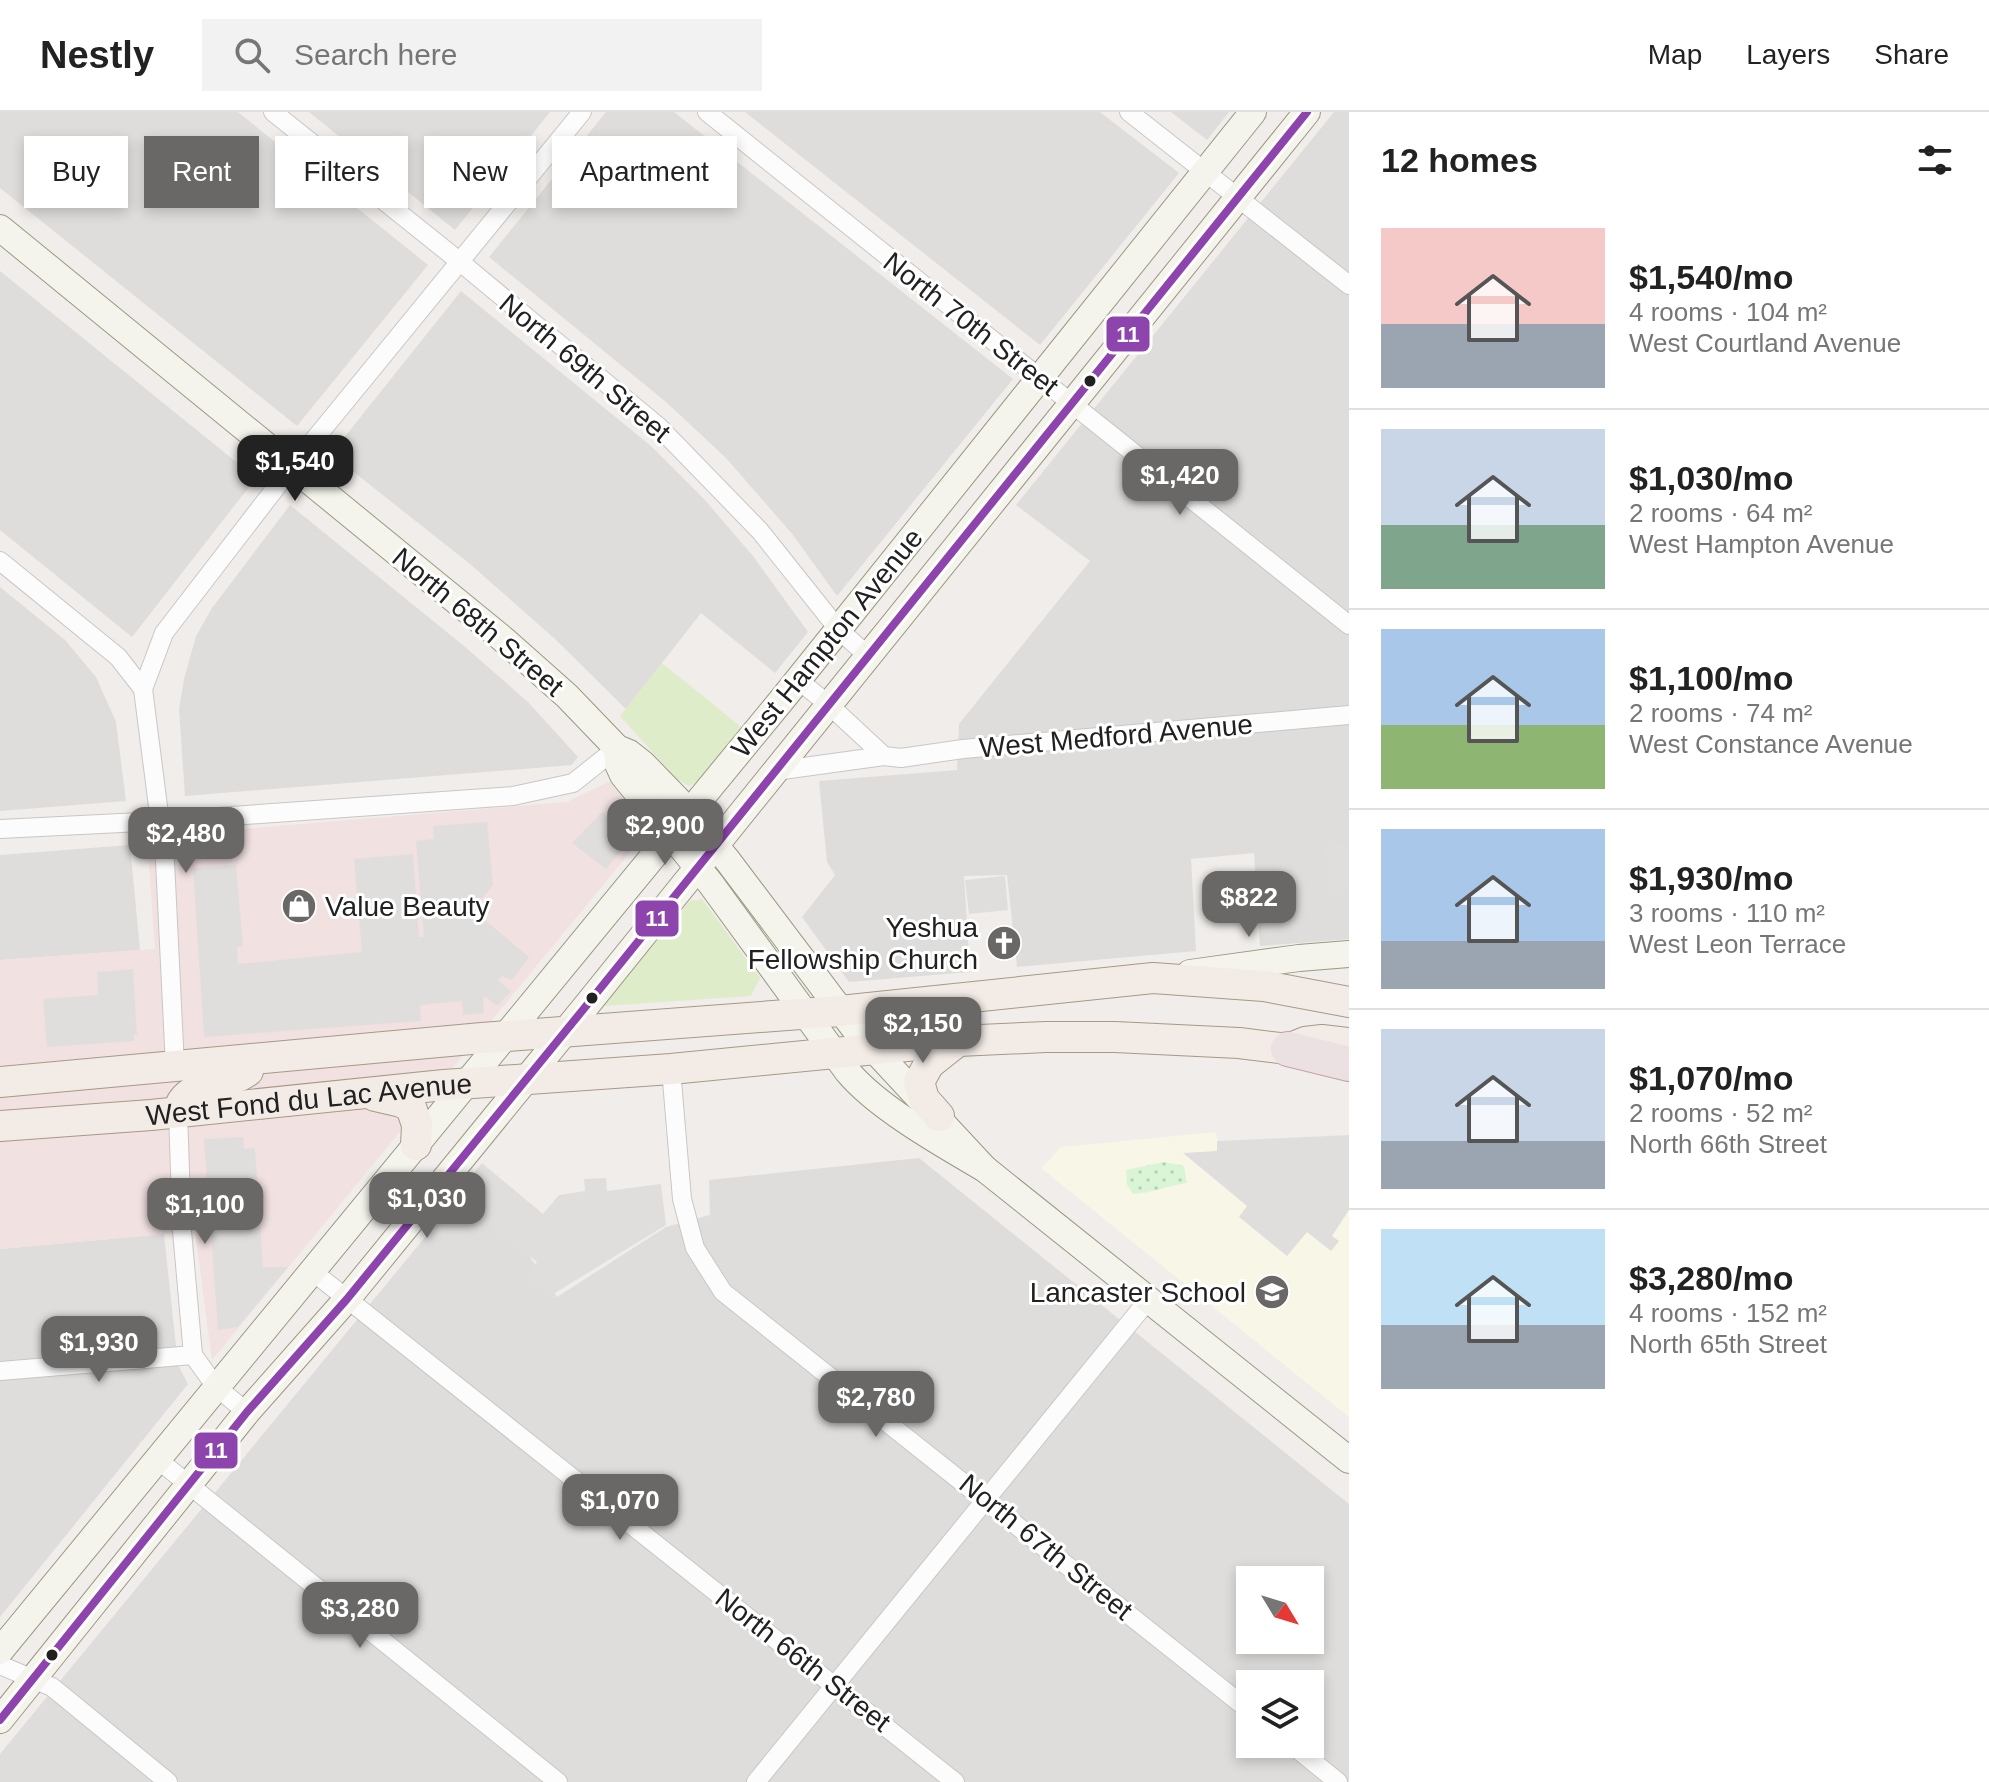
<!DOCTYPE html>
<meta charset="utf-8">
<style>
:root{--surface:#fff;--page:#f2f2f2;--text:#222;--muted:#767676;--line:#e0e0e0;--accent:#696867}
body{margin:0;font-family:Helvetica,sans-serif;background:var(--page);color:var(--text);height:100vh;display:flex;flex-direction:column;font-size:30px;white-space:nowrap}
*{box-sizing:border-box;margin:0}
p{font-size:26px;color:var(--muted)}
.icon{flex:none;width:44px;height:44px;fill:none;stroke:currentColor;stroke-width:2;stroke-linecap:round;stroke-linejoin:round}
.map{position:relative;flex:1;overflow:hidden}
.sheet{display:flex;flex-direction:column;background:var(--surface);width:640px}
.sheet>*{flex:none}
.guide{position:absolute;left:24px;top:24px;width:760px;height:72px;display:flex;gap:16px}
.needle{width:52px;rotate:128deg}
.tools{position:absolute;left:1236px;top:1454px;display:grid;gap:16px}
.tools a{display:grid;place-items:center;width:88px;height:88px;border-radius:0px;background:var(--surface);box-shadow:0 4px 12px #0003;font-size:40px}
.price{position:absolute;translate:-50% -68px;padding:0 18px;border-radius:16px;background:var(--accent);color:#fff;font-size:26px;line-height:52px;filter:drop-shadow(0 2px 4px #0008)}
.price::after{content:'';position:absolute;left:50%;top:48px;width:24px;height:18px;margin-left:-12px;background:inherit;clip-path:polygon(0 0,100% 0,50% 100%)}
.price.current{background:#222;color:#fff}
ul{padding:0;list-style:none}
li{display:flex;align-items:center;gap:24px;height:200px;padding:0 32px}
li+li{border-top:2px solid var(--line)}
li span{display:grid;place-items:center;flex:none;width:224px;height:160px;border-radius:0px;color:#555}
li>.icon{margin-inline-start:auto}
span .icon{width:96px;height:96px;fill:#fffc;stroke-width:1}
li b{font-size:34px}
h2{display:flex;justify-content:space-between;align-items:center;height:96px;padding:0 32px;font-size:34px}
.pill{padding:0 28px;border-radius:0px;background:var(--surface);box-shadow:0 4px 12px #0003;font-size:28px;line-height:72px}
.pill.current{background:var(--accent);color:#fff}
header{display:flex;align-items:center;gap:48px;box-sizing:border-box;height:112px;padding:0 40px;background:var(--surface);border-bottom:2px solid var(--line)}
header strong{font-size:38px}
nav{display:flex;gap:44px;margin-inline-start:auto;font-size:28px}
.search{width:560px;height:72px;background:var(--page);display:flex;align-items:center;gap:20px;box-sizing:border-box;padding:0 28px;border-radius:0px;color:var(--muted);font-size:30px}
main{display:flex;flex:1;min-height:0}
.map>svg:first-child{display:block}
</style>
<header>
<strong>Nestly</strong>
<div class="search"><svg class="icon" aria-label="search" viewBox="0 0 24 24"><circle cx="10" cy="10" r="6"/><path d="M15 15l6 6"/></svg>Search here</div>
<nav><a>Map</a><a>Layers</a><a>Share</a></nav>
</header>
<main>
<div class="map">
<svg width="1349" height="1670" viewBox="0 0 1349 1670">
<defs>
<pattern id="park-dots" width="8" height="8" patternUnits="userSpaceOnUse" patternTransform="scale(2)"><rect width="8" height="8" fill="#d9f5d6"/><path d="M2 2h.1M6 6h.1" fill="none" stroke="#bad2b7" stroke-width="1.8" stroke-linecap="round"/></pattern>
</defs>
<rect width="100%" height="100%" fill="#f0edea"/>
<!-- residential -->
<g fill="#dfdddb" fill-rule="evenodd">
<polygon points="0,0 238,0 428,153 297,314 0,76"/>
<polygon points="309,0 550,0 455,118"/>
<polygon points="606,0 674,0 1013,267 837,484 793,423 726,346 666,290 489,145"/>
<polygon points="745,0 1100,0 1179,61 1040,233"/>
<polygon points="1171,0 1229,0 1207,28"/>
<polygon points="1334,0 1349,0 1349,827 1260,834 1254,741 1191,747 1196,839 1017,855 1007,763 964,764 970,860 849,870 802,805 835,763 827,750 819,669 957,658 959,612 1090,449 1016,393"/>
<polygon points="0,159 256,366 132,525 0,418"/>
<polygon points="461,179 651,334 704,387 753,444 808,520 775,561 701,501 626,597 555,527 470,452 331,342"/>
<polygon points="290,393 464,534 528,590 578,645 572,653 185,684 179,597 184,567 196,524 212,496"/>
<polygon points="0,475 65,528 96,565 116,610 126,689 0,699"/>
<polygon points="130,733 140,838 0,848 0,743"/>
<path d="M919,1046L1349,1392V1670H0V1642L458,1085L528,1142L557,1185L666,1115L710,1103L709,1068ZM1250,1468H1310V1528H1250ZM1250,1572H1310V1632H1250Z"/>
<polygon points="164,1122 178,1253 188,1272 0,1505 0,1137"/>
</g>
<!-- commercial -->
<polygon fill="#f1e1e1" points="611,669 645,722 212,1248 195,1119 0,1137 0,848 155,837 147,725 567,690"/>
<!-- education -->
<polygon fill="#f8f6e6" points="1216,1020 1218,1029 1349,1023 1349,1305 1041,1056 1061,1035"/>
<!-- grass -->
<g fill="#dfecc9">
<polygon points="662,551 741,615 698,669 689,674 677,667 620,604"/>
<polygon points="702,787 760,866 751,884 603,894 690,789"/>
</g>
<!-- park -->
<path fill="url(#park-dots)" d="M1164,1050L1184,1054L1187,1071C1167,1074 1153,1081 1133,1082L1127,1073L1126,1058Z"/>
<!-- parking -->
<g fill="#e0dedd">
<polygon points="602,700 631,727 606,757 572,731"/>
<polygon points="487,710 493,773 473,798 529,845 512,868 502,864 498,868 511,879 497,894 486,885 483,886 484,901 463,903 462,889 420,893 421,909 204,925 193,756 236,753 243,834 237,835 238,852 362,840 354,747 413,742 419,825 424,825 416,729 434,727 433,714"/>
<polygon points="1349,733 1349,777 1330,779 1326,735"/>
<polygon points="1005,764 1008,798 969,802 965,768"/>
<polygon points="133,857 137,923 134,923 134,929 47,935 43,887 98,883 97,860"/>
<polygon points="1349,1023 1349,1098 1332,1124 1339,1129 1331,1139 1307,1120 1287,1144 1239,1105 1247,1094 1183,1041 1217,1039 1217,1029"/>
<polygon points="243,1025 244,1037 255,1036 263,1155 288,1155 238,1215 218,1218 204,1027"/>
<polygon points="482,1051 543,1102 559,1083 585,1079 584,1067 606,1066 607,1079 661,1072 666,1113 550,1184 525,1164 537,1150 454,1085"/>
</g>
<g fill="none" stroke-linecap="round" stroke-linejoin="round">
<!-- street casing -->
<g stroke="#c8c7c6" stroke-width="20">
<g id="street">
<polyline points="273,0 459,149 659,315 760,419 838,517 867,543"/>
<polyline points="707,0 1349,513"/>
<polyline points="1129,0 1349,173"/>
<polyline points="0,449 118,545 143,577"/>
<polyline points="798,568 828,592 884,644"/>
<polyline points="775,659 884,644 901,646 963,637 1349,603"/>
<polyline points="0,717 161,709 513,684 573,671 617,636"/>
<polyline points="175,955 165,749 143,577 164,521 291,356 582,0"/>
<polyline points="671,957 682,1087 695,1136 723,1180 1250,1599"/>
<polyline points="178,1000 182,1119 193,1243 216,1275 247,1300"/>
<polyline points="312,1159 955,1670"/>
<polyline points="0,1259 193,1243"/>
<polyline points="157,1347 558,1670"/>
<polyline points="0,1553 52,1575 168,1670"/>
<polyline points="1291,1632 1338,1670"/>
<polyline points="756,1670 1149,1187"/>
</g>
</g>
<!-- secondary casing -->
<g stroke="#9a9981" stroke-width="28">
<g id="secondary">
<polyline points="0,116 504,528 567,584 617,636 629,641 643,652 677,687 728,749 854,916 985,1057"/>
<path d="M617,636L618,652L623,663L711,772L848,960C878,996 944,1033 985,1057L1349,1348"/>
<polyline points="1190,861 1299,846 1349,842"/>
<polyline points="0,1539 785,584 1253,0"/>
<polyline points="0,1608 247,1300 347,1187 582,899 1307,0"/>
</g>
</g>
<!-- primary casing -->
<g stroke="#a79985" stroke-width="32">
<g id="primary">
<polyline points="0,970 482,926 840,899 1153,866 1264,874 1349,890"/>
<polyline points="375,984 401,990 411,995 417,1013 416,1033"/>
<path d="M178,1000C185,968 226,976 248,959"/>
<polyline points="939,1004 924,987 919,970 929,952 958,929"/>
<path id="s1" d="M0,1014L151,1003L444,973L671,957L958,929L1046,925H1115L1239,931L1288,937L1305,930L1322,928L1349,931"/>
</g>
</g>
<!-- highway casing -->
<g stroke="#c5a1ae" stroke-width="36">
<polyline id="highway" points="1288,937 1349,952"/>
</g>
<!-- street -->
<use href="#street" stroke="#fdfcfc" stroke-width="18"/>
<!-- secondary -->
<use href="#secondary" stroke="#f4f4ed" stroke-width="26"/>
<!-- primary -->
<use href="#primary" stroke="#f2ebe6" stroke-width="30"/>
<!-- highway -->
<use href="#highway" stroke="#ebe0e2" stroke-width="34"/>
<!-- bus-1 casing -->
<g stroke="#fff" stroke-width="14">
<polyline id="bus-1" points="0,1608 247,1300 347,1187 582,899 1307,0"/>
</g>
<!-- bus-1 -->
<use href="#bus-1" stroke="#8e44ad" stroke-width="8"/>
</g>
<!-- icons -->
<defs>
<g id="shop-disc" transform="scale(1.8)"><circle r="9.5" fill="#696867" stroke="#fff"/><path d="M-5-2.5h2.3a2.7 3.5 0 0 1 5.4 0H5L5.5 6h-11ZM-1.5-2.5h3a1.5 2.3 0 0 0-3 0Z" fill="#fff"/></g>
<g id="church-disc" transform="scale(1.8)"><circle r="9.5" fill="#696867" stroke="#fff"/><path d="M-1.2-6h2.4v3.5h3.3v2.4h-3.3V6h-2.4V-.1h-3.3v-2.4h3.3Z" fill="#fff"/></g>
<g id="school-disc" transform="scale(1.8)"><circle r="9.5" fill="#696867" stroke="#fff"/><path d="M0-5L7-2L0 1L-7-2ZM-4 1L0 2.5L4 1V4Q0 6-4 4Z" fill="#fff"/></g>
</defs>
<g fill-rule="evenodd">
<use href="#shop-disc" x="299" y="794"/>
<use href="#church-disc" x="1004" y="831"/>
<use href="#school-disc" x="1272" y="1180"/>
</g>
<!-- markers -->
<g fill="#212121" stroke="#fff" stroke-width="3">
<circle cx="1090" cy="269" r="7"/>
<circle cx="592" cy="886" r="7"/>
<circle cx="52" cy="1543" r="7"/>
</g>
<g text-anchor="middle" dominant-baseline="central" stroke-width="6" stroke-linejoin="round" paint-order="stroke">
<!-- street labels -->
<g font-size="28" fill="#212121" stroke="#fff">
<text transform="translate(971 212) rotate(38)">North 70th Street</text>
<text transform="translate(585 256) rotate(40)">North 69th Street</text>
<text transform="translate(478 510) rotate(40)">North 68th Street</text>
<text transform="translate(827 531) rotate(-51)">West Hampton Avenue</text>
<text transform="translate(1116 624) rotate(-5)">West Medford Avenue</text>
<text stroke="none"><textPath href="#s1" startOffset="310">West Fond du Lac Avenue</textPath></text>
<text transform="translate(1046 1435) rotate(39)">North 67th Street</text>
<text transform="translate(803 1548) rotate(38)">North 66th Street</text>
</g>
<!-- poi labels -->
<g font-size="28" fill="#212121" stroke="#fff" text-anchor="end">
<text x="325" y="794" text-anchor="start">Value Beauty</text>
<text x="978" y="815">Yeshua<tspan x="978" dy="32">Fellowship Church</tspan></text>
<text x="1246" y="1180">Lancaster School</text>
</g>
</g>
<g stroke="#fff" stroke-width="3">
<rect x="1105" y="203" width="46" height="38" rx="8" fill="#8e44ad"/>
<rect x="634" y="787" width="46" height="39" rx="8" fill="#8e44ad"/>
<rect x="193" y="1319" width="46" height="39" rx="8" fill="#8e44ad"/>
</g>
<g font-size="22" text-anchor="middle" font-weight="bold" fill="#fff">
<text x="1128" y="230">11</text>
<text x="657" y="814">11</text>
<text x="216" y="1346">11</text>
</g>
</svg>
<div class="tools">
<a><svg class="needle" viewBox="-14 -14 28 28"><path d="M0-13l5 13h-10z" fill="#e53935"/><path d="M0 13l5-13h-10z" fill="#767676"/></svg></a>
<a><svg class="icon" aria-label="layers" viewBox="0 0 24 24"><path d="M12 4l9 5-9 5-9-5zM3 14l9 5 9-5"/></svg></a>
</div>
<b class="price current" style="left:295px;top:391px">$1,540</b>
<b class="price" style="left:1180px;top:405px">$1,420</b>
<b class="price" style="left:665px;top:755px">$2,900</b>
<b class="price" style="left:186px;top:763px">$2,480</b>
<b class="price" style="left:1249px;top:827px">$822</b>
<b class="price" style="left:923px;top:953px">$2,150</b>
<b class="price" style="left:427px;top:1128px">$1,030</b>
<b class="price" style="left:205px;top:1134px">$1,100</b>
<b class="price" style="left:99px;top:1272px">$1,930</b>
<b class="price" style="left:876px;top:1327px">$2,780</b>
<b class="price" style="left:620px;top:1430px">$1,070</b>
<b class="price" style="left:360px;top:1538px">$3,280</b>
<div class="guide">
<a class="pill">Buy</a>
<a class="pill current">Rent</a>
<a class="pill">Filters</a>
<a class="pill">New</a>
<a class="pill">Apartment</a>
</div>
</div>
<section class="sheet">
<h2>12 homes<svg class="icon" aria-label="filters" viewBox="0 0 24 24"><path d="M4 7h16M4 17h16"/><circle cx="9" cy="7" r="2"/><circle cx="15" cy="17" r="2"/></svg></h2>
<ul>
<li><span style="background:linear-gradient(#f6c9c9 60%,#9aa5b1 0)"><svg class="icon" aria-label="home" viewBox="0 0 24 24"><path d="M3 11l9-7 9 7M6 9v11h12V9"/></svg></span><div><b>$1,540/mo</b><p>4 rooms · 104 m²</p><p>West Courtland Avenue</p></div></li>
<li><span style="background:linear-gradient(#c9d6e8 60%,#7fa58c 0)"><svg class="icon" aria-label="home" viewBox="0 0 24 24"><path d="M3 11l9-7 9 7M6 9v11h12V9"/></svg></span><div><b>$1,030/mo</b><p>2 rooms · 64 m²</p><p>West Hampton Avenue</p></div></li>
<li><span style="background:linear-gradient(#a9c7e8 60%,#8fb573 0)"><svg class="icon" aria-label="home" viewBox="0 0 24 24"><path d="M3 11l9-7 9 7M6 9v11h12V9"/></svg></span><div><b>$1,100/mo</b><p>2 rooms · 74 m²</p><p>West Constance Avenue</p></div></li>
<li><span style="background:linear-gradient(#a9c7e8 70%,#9aa5b1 0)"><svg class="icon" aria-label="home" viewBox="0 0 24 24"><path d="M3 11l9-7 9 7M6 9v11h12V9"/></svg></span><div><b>$1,930/mo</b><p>3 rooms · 110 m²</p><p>West Leon Terrace</p></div></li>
<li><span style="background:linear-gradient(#c9d6e8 70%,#9aa5b1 0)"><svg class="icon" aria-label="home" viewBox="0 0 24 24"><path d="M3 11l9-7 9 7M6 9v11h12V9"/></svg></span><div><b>$1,070/mo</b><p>2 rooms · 52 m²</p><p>North 66th Street</p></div></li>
<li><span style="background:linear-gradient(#bfe0f5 60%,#9aa5b1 0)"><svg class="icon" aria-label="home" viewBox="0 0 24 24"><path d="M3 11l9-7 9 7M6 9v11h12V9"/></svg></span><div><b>$3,280/mo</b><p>4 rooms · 152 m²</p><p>North 65th Street</p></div></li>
</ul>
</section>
</main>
